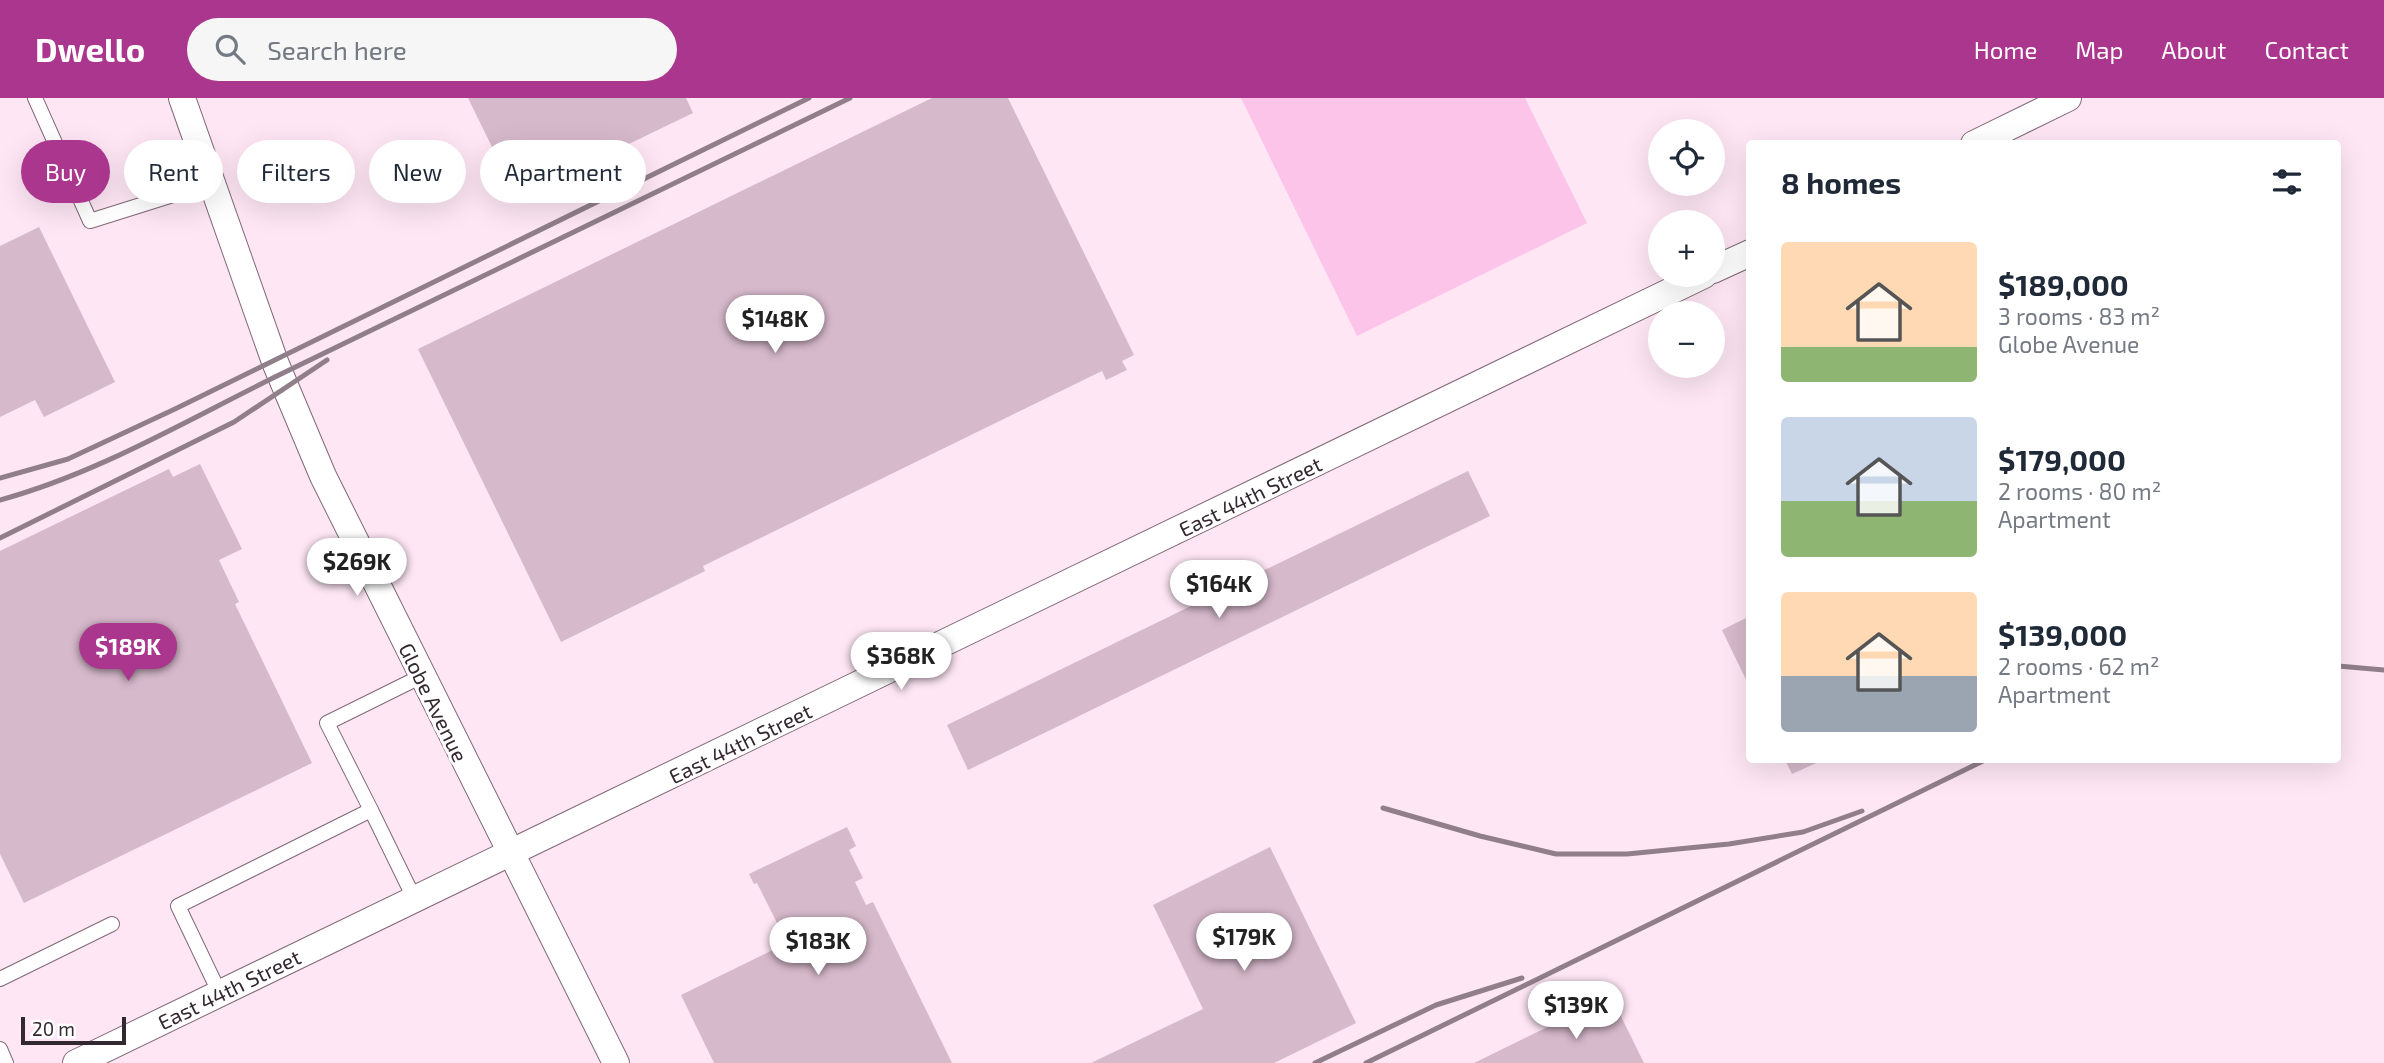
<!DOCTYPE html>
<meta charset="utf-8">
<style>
:root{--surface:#fff;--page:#f6f6f7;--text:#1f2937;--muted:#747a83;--accent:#ab368d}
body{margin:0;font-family:"Exo 2",sans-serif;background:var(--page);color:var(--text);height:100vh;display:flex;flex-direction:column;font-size:26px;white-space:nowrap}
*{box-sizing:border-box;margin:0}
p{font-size:23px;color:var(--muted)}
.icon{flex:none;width:38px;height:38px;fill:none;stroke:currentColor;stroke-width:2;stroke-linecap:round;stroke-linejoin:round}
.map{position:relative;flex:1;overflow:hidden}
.side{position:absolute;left:1746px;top:42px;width:595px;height:623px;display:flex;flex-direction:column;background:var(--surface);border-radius:7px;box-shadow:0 7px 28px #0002}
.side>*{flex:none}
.banner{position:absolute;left:21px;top:42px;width:665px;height:63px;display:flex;gap:14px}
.controls{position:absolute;left:1648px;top:21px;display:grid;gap:14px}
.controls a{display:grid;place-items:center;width:77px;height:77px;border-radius:50%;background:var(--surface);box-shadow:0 7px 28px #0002;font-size:35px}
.scale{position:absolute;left:21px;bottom:18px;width:105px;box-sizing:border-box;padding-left:7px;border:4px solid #332830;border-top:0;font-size:19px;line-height:24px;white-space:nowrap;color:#332830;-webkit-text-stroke:5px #fff;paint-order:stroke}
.price{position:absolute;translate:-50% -60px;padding:0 16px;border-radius:24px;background:#fff;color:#222;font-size:23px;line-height:46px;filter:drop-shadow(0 2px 4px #0008)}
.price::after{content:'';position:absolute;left:50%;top:42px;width:21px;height:16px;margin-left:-10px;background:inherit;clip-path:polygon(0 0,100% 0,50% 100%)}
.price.active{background:var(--accent);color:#fff}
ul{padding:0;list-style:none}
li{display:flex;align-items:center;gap:21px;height:175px;padding:0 35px}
li span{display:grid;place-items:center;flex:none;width:196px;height:140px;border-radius:7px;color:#555}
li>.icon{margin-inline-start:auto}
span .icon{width:84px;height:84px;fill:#fffc;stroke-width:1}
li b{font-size:30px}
h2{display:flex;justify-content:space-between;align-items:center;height:84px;padding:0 35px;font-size:30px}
.tag{padding:0 24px;border-radius:32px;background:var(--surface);box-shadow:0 7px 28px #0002;font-size:24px;line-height:63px}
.tag.active{background:var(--accent);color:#fff}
header{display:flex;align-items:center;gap:42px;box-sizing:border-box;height:98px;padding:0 35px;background:var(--accent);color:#fff}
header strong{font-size:33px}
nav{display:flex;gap:38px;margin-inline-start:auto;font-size:24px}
.search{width:490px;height:63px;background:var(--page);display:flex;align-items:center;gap:18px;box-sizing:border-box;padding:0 24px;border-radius:38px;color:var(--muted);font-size:26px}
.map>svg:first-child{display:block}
</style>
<header>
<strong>Dwello</strong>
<div class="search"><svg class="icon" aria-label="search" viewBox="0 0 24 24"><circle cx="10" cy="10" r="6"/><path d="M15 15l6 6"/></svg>Search here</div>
<nav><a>Home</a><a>Map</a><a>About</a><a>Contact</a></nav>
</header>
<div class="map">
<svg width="2384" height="965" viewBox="0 0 2384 965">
<rect width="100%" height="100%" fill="#fee6f5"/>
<!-- green -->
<polygon fill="#fbc4e8" points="1241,0 1525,0 1587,125 1357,238"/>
<!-- building -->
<g fill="#d6b9cb">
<polygon points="468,0 686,0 693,15 517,100"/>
<polygon points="932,0 1008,0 1134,257 1122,263 1127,272 1106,282 1102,273 703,468 705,473 561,544 418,251"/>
<polygon points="39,129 115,284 44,319 35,302 0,319 0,148"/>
<polygon points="200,366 242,451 219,462 239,504 235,506 312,665 24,805 0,756 0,453 169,371 173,379"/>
<polygon points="1468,373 1490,418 968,672 947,627"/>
<polygon points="1750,518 1750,590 1722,532"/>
<polygon points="1785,662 1823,662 1792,676"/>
<polygon points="847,729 856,748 849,752 863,780 855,784 866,807 873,804 952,965 714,965 681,897 787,845 757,785 754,786 749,776"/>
<polygon points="1270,749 1356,925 1274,965 1091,965 1203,911 1153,807"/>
<polygon points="1611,898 1644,965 1474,965"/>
</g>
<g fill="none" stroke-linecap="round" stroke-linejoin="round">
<!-- service casing -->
<g stroke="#816878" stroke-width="16">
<g id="service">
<polyline points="35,0 90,123 211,85"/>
<polyline points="371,712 327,625 422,578"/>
<polyline points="0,881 112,826"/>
<polyline points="220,896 178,808 371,712 415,802"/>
<polyline points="0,951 6,965"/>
</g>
</g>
<!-- minor casing -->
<g stroke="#816878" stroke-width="28">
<g id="minor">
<polyline points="182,0 275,264 323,378 616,965"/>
<polyline points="1974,46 2068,0"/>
<polyline points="1713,172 1750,155"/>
<polyline points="76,965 1704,177"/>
</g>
</g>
<!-- service -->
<use href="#service" stroke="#fff" stroke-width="14"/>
<!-- minor -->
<use href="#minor" stroke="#fff" stroke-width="26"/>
<!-- rail -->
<g stroke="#907f8b" stroke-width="5">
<polyline points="0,380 68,361 175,311 809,0"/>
<path d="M0,402C99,375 187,322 279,277C469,184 660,93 850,0"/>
<polyline points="0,440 234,324 327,262"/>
<polyline points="2338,568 2384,572"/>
<polyline points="1383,710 1480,738 1556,756 1627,756 1729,746 1803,734 1862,713"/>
<polyline points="1315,965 1436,907 1522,880"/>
<polyline points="1366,965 1985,662"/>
</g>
</g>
<g text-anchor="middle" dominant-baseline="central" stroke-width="6" stroke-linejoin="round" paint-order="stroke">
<!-- street labels -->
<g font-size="21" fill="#332830" stroke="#fff">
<text transform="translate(1250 398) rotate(-26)">East 44th Street</text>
<text transform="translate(434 604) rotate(64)">Globe Avenue</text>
<text transform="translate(740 645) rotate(-26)">East 44th Street</text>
<text transform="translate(229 891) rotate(-26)">East 44th Street</text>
</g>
</g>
</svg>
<div class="controls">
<a><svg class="icon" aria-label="locate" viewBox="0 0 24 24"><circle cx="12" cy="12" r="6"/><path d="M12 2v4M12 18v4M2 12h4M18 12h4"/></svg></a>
<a>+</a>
<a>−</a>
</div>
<div class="scale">20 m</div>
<b class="price" style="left:775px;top:257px">$148K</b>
<b class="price" style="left:357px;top:500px">$269K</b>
<b class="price" style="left:1219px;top:522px">$164K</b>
<b class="price active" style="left:128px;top:585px">$189K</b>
<b class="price" style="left:901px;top:594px">$368K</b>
<b class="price" style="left:1244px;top:875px">$179K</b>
<b class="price" style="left:818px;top:879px">$183K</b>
<b class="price" style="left:1576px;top:943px">$139K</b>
<div class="banner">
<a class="tag active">Buy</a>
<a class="tag">Rent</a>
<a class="tag">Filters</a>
<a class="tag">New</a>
<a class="tag">Apartment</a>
</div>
<section class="side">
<h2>8 homes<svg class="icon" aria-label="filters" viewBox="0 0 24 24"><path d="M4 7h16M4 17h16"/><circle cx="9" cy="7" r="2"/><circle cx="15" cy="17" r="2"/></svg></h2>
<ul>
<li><span style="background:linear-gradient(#ffd9b3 75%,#8fb573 0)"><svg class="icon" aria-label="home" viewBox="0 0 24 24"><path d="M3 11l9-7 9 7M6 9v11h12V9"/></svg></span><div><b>$189,000</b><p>3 rooms · 83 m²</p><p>Globe Avenue</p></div></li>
<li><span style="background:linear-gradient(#c9d6e8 60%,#8fb573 0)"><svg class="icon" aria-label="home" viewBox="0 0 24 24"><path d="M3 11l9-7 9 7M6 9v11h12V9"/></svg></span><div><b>$179,000</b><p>2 rooms · 80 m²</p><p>Apartment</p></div></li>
<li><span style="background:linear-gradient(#ffd9b3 60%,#9aa5b1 0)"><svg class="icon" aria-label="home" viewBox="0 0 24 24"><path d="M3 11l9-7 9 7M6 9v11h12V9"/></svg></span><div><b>$139,000</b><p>2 rooms · 62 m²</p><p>Apartment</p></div></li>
</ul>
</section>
</div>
